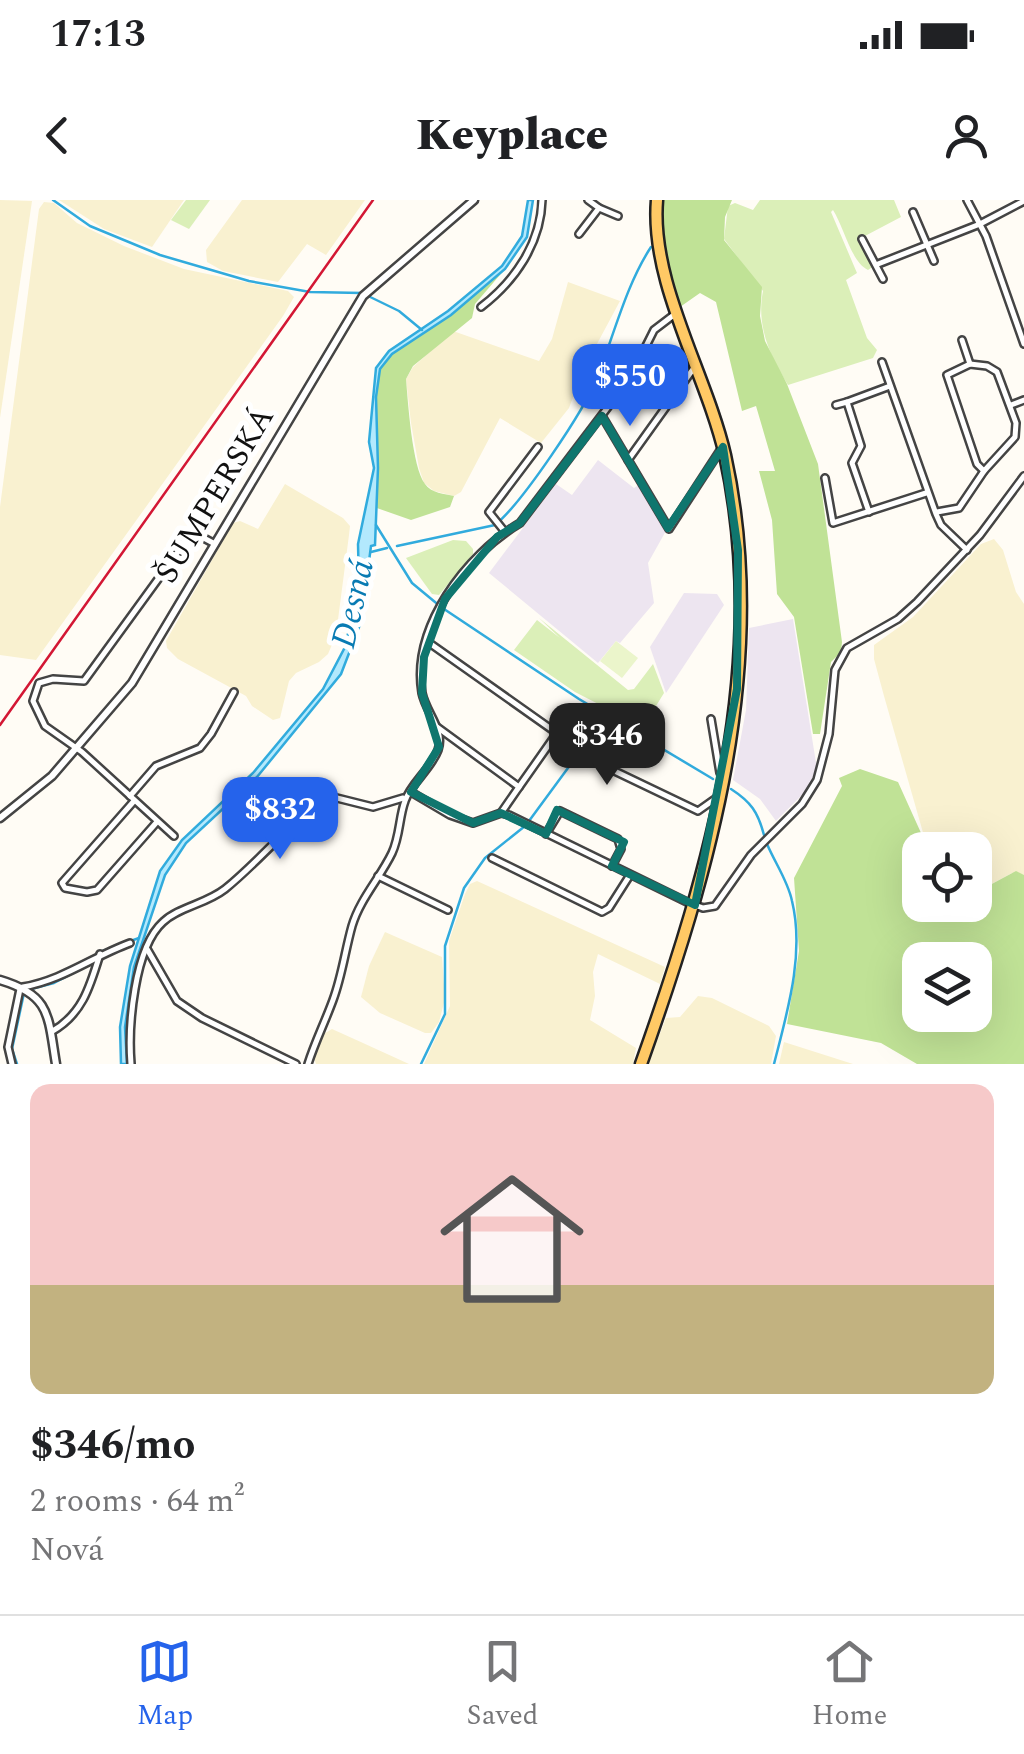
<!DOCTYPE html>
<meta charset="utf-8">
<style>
:root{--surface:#fff;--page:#f6f6f6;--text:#202124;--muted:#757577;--line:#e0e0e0;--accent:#2563eb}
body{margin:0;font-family:Spectral,serif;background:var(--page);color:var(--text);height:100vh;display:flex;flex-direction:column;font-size:38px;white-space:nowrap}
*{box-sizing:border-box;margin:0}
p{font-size:32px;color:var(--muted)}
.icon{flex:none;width:55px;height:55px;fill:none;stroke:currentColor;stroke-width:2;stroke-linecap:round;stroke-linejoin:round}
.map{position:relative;height:864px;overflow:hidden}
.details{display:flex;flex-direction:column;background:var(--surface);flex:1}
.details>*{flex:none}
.controls{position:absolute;left:902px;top:632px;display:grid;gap:20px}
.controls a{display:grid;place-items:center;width:90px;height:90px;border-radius:20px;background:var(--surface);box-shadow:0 10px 40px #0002;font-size:50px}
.price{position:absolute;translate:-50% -85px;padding:0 22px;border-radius:20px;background:var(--accent);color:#fff;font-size:32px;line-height:65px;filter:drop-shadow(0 2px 5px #0008)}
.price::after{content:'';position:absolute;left:50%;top:60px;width:30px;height:22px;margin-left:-15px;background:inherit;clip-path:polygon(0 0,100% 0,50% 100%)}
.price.active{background:#222;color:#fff}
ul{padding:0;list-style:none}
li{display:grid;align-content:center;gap:20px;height:530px;padding:0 30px}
li span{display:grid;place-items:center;height:310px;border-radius:20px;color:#555}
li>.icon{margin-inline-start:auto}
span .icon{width:180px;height:180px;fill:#fffc;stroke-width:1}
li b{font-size:42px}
.status{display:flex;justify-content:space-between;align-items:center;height:70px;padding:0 50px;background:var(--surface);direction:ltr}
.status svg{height:28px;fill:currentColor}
header{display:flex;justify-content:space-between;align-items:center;height:130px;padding:0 30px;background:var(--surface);font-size:45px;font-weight:800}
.dock{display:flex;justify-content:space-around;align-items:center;height:140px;border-top:2px solid var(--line);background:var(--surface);font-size:28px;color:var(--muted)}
.dock a{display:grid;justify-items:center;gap:5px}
.dock .active{color:var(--accent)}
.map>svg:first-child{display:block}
</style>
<div class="status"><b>17:13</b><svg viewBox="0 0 49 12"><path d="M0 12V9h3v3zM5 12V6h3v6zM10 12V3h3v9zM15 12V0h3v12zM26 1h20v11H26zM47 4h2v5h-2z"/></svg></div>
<header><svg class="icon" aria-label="back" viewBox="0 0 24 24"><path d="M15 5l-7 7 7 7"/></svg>Keyplace<svg class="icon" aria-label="person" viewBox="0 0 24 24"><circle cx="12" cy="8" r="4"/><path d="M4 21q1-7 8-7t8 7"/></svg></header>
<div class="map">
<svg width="1024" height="864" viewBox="0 0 1024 864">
<rect width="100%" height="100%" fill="#fffcf5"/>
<!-- industrial -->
<g fill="#ede5f0">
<polygon points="598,260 634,288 640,284 667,329 648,363 654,403 620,443 616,441 598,463 489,373 556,284 572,295"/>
<polygon points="684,393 717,394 724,405 666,493 650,447"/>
<polygon points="793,419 817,569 805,592 776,621 760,599 733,580 746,510 749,428"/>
</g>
<!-- farmland -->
<g fill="#f9f1d0">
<polygon points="0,0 32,1 0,218"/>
<polygon points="59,0 184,0 152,47 104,29"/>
<polygon points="242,0 365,0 326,55 307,44 278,82 223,71 207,62 206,50"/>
<polygon points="44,2 54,3 77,23 124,46 184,69 288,91 294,97 283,116 36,460 0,455 0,307 39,9"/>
<polygon points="568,82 620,101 583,170 569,208 541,243 500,218 461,292 454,296 434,291 424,283 419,268 411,223 406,179 413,167 453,131 539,161 552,139"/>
<polygon points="285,284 343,318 350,326 349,335 336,435 328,454 319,462 296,473 289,481 280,518 273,520 252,506 246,496 178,459 167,448 166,441 233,323 240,321 258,329"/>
<polygon points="994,339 1003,350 1016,392 1024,404 1024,675 1012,673 975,693 975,650 928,650 884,496 874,459 874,445 913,417 981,344"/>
<polygon points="477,681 665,767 660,784 598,754 593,772 595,796 590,820 636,848 633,864 424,864 450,806 449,741 465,694 470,684"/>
<polygon points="385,732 442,757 445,799 439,822 431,833 425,833 380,813 361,797 369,766"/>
<polygon points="698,796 712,798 769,826 776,836 771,864 648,864 666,818 680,817"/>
<polygon points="332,829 363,843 409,864 316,864 314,858 322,835"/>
<polygon points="784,842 853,864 779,864"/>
</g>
<!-- green -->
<g fill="#dbefb8">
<polygon points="186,0 210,0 189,29 171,20"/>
<path d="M760,0H894L901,17L863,37L874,66L868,70C851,62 844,27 833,10L831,12L857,73L846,80L867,138L877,150L873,158L788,185C770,156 756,126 763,91L724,39L728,6L735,3L753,10Z"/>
<polygon points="453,340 466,341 473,349 473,354 439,395 432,394 406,358"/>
<polygon points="539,418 628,490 634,489 653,464 664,493 643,527 575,492 514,450 537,420 560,438"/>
</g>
<!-- forest -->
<g fill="#c0e296" fill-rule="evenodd">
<path d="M663,0H732L725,17L724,40L762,87L760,116L765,141L787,184L818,264L842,442L841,452L831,462L820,534H813L794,417L777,394L772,320L759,271H775L756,206L742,211L716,102L700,93L680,107C666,72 662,38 663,0Z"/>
<path d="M505,69L475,104L472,118L413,166L406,179C408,202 412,267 425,284C431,293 445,294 454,296L450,307L411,320L374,307L378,268L376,197L380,169L392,154L451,115Z"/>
<path d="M860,569L898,582L926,644L928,650H920V705H975V693L1016,671L1024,675V864H917L881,843L787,824L799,751L794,678L842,586L839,578ZM975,760V815H920V760Z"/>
</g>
<!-- pitch -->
<polygon fill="#ebf5cb" points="616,441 638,458 622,478 600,461"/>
<!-- water -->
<polygon fill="#b3e9fd" stroke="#31abdd" stroke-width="2.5" points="528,0 533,0 527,37 505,69 451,115 392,154 380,169 376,197 378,268 375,345 371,346 361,422 341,474 257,577 186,643 165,675 134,767 125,827 127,864 121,864 120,827 130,766 160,671 182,640 253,573 323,489 345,447 359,385 358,344 374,268 369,242 376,168 389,151 448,111 502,66 522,36"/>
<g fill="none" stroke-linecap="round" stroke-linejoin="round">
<!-- stream -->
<g stroke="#31abdd" stroke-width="2.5">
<polyline points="53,0 90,26 160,55 249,81 310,92 362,93 399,111 422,130"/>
<polyline points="376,325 412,383 441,407 579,499 713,579"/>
<path d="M397,346L495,325C522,303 584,211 597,178C614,135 626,85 651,47"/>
<polyline points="371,352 387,348"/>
<polyline points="583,546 603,513"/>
<path d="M731,589C751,602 758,612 764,635"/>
<polyline points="529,621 579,553"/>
<path d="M767,644C775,663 788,681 792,701C805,754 787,813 774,864"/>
<polyline points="100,752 139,738"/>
<polyline points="31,789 54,783 83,768"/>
<polyline points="17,864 12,849 24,793"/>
<polyline points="421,864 445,814 445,746 464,688 485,658 525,626"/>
</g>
<!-- minor casing -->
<g stroke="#444" stroke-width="10">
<g id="minor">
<polyline points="967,0 986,36 1024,144"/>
<polyline points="599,8 618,16"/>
<polyline points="913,12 934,61"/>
<polyline points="579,34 599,8 588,0"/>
<polyline points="862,39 883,79"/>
<polyline points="878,64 980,24 1024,1"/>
<path d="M481,107C515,81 541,43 542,0"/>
<polyline points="962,140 970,164"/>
<polyline points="882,162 936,314 941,325 967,350"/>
<polygon points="970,164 987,166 997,172 1016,223 1015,237 984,271 977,264 947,175"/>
<polyline points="836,205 847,202"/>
<polyline points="1011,205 1024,200"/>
<polyline points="602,216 669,329 721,249"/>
<polyline points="628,260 696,165"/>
<polyline points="825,278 833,323 926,293"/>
<polyline points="869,312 852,263 861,246 847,202 890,186"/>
<polyline points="937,312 959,308 984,271"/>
<polyline points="505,332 489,312 538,247"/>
<polyline points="428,442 602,565 698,611 715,599"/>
<polyline points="711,519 720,573"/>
<polyline points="437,527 519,587 557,533"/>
<polyline points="411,592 450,615 473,623 501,613 509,615 687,702 703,708 715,706 751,655 802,604 817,580 829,534 835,470 847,448 898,419 917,402 980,335 1024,276"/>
<polyline points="130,596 156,566 200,548 211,534 234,492"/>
<polyline points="134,601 62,683 65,688 87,692 97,690 156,623"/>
<polyline points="501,613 519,587"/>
<polyline points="546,634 560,611 618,639 621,649 612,666"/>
<polyline points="174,636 82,552 45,526 33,501 39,483 53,479 84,481 188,338 200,336 215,344"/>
<polyline points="492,658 602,712 609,708 630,675"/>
<polyline points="378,676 448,710"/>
<polyline points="147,749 177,801 202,818 296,864"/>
<path d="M23,787C63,780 92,757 130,743"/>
<path d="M51,832C82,815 90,787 100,754"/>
<polyline points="12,864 8,847 20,789"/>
<path d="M131,864C128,827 134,748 163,722C179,707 206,704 225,689C261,660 291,621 329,596L373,607L403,598"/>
<path d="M308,864C315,842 325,822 333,800C342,776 345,751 352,726C360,699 380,678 392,653C400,636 399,617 405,601C411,583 431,569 438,550C445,530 426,513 422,493C411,427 466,355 520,323L630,178L654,130L675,114"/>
</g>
</g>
<!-- tertiary casing -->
<g stroke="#444" stroke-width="11">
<g id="tertiary">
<polyline points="0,618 52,576 132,483 363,96 474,0"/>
<path d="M0,780C51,795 48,816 56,864"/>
</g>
</g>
<!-- primary casing -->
<g stroke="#222" stroke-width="15">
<path id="primary" d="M641,864C710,670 771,463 725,255C706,173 650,83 657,0"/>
</g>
<!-- minor -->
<use href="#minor" stroke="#fff" stroke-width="5"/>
<!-- tertiary -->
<use href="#tertiary" stroke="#fff" stroke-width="6"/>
<!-- primary -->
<use href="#primary" stroke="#ffc965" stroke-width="10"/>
<!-- rail -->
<polyline stroke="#d31734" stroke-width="2.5" points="0,525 373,0"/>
</g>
<!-- marked area -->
<path fill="none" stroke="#0f766e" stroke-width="8" stroke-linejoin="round" d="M602,216L668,328L723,247L738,350L737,489L695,705L612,666L624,642L557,610L546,634L501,613L473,623L411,592L439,547L422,493L424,457L445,399L497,337L520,323Z"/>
<g text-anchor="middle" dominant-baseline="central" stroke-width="10" stroke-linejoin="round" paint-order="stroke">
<!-- street labels -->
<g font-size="32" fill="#111" stroke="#fff">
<text transform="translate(215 295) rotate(-59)">ŠUMPERSKÁ</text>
</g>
<!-- water labels -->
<g font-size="35" font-style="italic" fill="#097bb3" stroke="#fff">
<text transform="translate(353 404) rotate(-77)">Desná</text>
</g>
</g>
</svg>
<div class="controls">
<a><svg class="icon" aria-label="locate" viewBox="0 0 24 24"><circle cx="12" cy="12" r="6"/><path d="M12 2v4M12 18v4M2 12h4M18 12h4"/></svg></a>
<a><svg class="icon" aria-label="layers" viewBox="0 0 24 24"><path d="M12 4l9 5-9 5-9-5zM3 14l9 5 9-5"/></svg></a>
</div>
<b class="price" style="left:630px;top:229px">$550</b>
<b class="price active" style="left:607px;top:588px">$346</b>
<b class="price" style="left:280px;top:662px">$832</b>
</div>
<section class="details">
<ul>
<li><span style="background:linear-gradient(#f6c9c9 65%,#c2b280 0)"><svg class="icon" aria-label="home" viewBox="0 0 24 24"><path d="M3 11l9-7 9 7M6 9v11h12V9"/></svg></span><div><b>$346/mo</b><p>2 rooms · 64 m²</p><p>Nová</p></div></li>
</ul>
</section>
<nav class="dock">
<a class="active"><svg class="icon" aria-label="map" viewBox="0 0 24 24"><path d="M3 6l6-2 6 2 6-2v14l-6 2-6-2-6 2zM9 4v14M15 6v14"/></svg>Map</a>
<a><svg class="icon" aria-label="saved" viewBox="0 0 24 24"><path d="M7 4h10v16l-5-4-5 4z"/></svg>Saved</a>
<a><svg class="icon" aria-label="home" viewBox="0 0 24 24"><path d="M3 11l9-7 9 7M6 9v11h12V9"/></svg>Home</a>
</nav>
